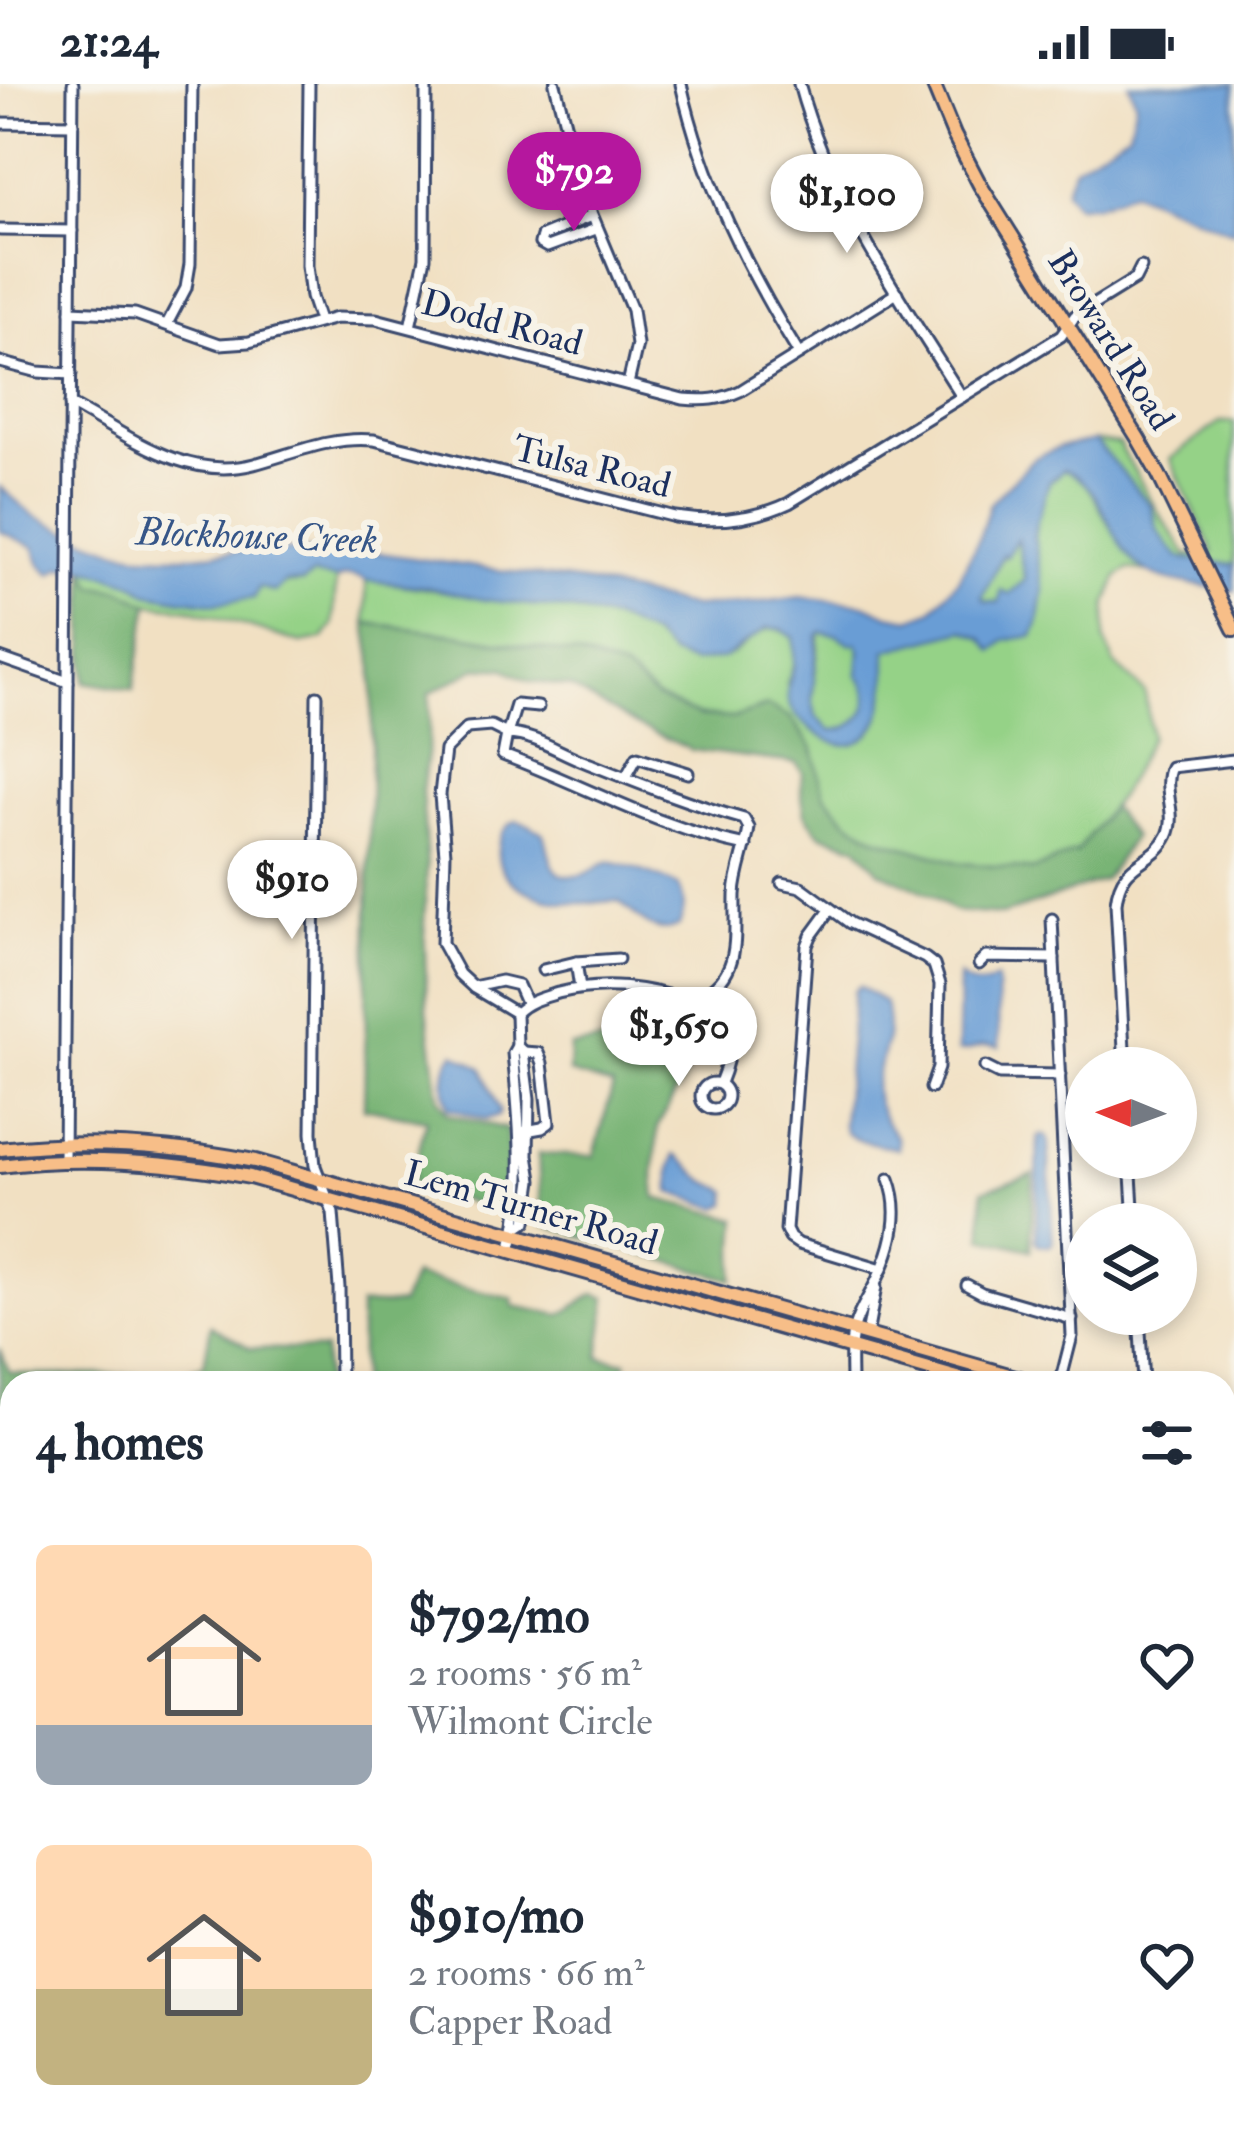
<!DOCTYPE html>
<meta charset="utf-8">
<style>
:root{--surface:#fff;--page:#f6f6f7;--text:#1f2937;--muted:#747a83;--accent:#b5179e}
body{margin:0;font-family:"IM FELL Double Pica",serif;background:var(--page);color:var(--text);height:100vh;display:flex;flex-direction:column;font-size:45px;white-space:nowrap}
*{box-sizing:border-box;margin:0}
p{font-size:39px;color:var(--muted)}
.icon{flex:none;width:66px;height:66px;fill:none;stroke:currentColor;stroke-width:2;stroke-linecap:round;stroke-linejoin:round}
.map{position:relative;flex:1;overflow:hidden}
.details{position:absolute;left:0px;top:1287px;width:1236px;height:768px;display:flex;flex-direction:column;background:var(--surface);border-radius:36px 36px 0 0;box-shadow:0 6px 18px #0003}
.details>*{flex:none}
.needle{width:78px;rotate:271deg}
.controls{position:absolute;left:1065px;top:963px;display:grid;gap:24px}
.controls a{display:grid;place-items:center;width:132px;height:132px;border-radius:50%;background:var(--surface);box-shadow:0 6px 18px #0003;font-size:60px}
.price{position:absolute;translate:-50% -102px;padding:0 27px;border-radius:42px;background:#fff;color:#222;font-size:39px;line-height:78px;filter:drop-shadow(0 3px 6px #0008)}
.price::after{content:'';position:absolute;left:50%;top:72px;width:36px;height:27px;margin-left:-18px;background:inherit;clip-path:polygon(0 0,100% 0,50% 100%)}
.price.selected{background:var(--accent);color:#fff}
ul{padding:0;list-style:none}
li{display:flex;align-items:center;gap:36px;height:300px;padding:0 36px}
li span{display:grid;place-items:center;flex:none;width:336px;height:240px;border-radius:18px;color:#555}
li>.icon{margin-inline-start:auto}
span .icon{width:144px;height:144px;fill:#fffc;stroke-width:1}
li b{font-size:51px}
h2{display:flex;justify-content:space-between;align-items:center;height:144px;padding:0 36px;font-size:51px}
.status{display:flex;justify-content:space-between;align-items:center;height:84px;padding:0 60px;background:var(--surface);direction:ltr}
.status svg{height:33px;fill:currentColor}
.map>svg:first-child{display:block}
</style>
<div class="status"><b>21:24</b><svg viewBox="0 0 49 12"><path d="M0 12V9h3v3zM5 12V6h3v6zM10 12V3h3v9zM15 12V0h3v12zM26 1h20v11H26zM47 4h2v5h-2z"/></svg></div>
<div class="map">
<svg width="1234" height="2055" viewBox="0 0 1234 2055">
<rect width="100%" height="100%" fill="#f7f3e8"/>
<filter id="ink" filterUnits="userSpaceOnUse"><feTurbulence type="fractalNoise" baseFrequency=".00833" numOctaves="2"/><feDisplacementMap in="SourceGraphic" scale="24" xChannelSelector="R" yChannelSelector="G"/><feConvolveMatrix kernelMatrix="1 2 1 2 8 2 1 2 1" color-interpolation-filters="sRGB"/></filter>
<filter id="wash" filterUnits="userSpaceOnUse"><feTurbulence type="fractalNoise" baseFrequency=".004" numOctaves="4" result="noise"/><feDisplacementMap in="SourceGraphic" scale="48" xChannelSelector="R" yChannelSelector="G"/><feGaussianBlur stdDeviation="2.7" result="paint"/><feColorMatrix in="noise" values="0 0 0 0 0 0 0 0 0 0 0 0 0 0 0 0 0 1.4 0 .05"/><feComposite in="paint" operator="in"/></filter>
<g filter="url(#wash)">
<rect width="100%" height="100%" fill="#f1e0c2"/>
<!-- green -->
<g fill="#95d287" stroke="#588072" stroke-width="3">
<polygon points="1220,338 1234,338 1234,481 1181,474 1168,462 1157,445 1151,422 1095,357 1119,360 1155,423 1187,471 1213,468 1170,375"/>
<path d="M1063,386C1090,394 1097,421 1111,443C1121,460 1133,475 1147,488L1129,485L1118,492L1107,519L1105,556L1114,579L1145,608L1151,653L1120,711L1077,768L1033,786L960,779L876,754L847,736L824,710L812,663L768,622L733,634L699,632L657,614L624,586L577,571L461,551L366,539V496L567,525L621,537L653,553L671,571C686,572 704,575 719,574C751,570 757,528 794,552V578L787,600L811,646L870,650C886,622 886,597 886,566L964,546L982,554L1005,556L1033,552L1043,507L1034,452L1036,439L1049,398Z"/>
<polygon points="1017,454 1025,497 999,519 985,517 981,513 1005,468"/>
<polygon points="85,484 134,499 147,509 179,515 215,519 253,514 259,502 303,498 313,491 336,495 333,541 323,555 301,559 191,525 149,520 121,506 92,502"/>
<path d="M820,548L837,551L851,560L857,559L860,567L858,591C880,615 861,648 830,646L816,632L812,616Z"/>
<polygon points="1224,2016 1234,2016 1234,2055 1174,2055 1178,2046 1224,2043"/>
</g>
<!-- forest -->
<g fill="#78b474" stroke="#4a7269" stroke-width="3">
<polygon points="85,484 93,502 121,506 149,520 133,606 85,598"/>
<polygon points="366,539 461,551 577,571 624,586 657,614 699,632 733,634 767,622 790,633 812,663 824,710 847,736 876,754 960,779 1033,786 1077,768 1111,723 1133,753 1104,796 1002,831 953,827 933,812 879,787 857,762 820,750 805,730 801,707 803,689 796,679 692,666 636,641 570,603 530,597 503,584 477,584 430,609 429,657 422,707 427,781 424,839 427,925 439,1014 448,1030 507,1045 510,1100 494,1126 411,1099 426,1036 364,1024 373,583"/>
<polygon points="633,923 688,943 688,986 658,1042 654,1093 656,1114 738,1135 733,1196 542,1141 538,1070 594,1072 613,1002 569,989 570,963 619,955"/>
<polygon points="1033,1090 1031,1166 983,1154 983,1106"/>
<polygon points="413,1192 513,1215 513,1222 561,1231 594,1210 607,1214 599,1273 626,1278 625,1299 360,1299 360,1221 401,1220"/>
<polygon points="211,1241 250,1264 324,1266 324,1299 12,1299 12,1433 0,1434 0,1264 9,1288 32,1291 183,1290 204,1281"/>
<polygon points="0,1600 12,1617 12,1718 0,1718"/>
<polygon points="466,2043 843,2043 843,2055 464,2055"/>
</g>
<!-- water -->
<g fill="#699dd5" stroke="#42669a" stroke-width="3" fill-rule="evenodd">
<polygon points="1129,0 1234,0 1234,149 1132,107 1096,121 1075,121 1065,106 1075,82 1129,48 1136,18"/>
<path d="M1095,357L1151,422L1157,445L1168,462L1181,474L1234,481V507C1207,501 1173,501 1148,488C1107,467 1108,399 1063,386L1049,398L1036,439L1034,452L1043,507L1038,540L1033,552L1006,556L993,567L982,554L964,546L887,566C886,581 888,598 885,613C879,649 856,675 821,652C809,645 793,631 789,618C785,604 791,595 794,581C795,572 794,562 794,553L782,545L767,544L724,574L693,579L671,571L653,553L620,537L567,525L485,516L425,503L366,496C358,491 345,490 336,495L313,491L303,498H285L275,508L259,503L254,514L215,519L179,515L147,509L134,499L85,484L61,483L51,490L41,480L34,463L0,447V403L33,431L80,453L117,466L143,471L182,472L255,466L364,467L589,499L693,523L754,519L801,513L864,520L889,531L910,535L931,527L958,496L979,455L990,420L1033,375L1060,363ZM1017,455L1025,496L1009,510L1001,506L999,519L985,517L982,513L1003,470L1006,473ZM821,548L837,551L851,560L857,559L860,567L858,591C880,615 861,648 830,646L816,633L812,615L818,552Z"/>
<path d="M516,737L529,741L544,750C551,769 547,799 582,791C591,789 598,781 607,779C618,777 667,796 678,802C686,817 685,826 679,842C653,855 638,832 619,817C606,817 593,819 580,819C549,819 497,805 498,768C498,753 503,743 516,737Z"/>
<path d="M959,892C971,903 982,904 996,895L997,897L999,963C975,957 974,970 958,967Z"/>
<path d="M859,902L885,919C900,982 847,991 898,1055V1065L856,1055L846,1049L843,1040L854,907Z"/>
<path d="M455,969L482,984L500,1027L498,1032L486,1035L449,1024C443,1007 442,981 455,969Z"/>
<polygon points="1041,1051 1046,1052 1048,1056 1053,1158 1050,1162 1039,1161 1036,1157 1038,1054"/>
<path d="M675,1071C687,1077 693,1087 703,1095C711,1101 720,1102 728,1107L727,1120L719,1124L671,1108V1085Z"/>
</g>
</g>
<g filter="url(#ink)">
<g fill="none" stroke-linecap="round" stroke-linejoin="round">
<!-- minor casing -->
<g stroke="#3b4a6d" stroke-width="15">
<g id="minor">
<polyline points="309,0 307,182 311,213 319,237"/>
<polyline points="555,0 583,109 632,226 637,261 628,300"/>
<path d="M681,0C703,98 747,185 799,270"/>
<path d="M799,0C830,115 899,213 962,313"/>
<polyline points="0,39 73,40"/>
<polyline points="591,132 542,152 540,159 547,163 596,145"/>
<polyline points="0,146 72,147"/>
<path d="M71,227L135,230L220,260L249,258L336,234L376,235L683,315C705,317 720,316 740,307L897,209"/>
<polyline points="167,240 186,204 190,180 192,0"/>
<polyline points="410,243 425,174 426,0"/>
<polyline points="0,278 38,288 71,290"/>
<path d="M70,320C128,351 186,398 254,380C295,369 331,352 374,356L675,433C714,439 753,436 789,419L1061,252L1075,232L1135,195L1141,183"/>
<polyline points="0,574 68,598"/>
<polyline points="317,612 312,1049 315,1082 333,1129 339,1203 340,1299"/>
<polyline points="626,693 637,673 688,689"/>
<polyline points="782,799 801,803 850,839 925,874 934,881 940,900 938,984 931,1004"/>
<polyline points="830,826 811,852 807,862 786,1146 790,1154 799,1160 882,1185"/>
<polyline points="1052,835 1072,1252 1060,1299"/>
<polyline points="576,878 618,875"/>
<polyline points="979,880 986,873 1054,874"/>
<polyline points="543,886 576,878 580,904"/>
<polyline points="474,904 516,929"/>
<path d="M712,908C734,938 734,965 720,999"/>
<polyline points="526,919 518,901 501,897 473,903 459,890 442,859 445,770 440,711 445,666 467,644 491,642 507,650 516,621 538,623"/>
<path d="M517,962L516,929C528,917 542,914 558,909C604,897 647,903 691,918C743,893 734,860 735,811C736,788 746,766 749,744L744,735C690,720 638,699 585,678C558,668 536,651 507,650L503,671C584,701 660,745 746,762"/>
<polyline points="523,968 538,969 542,979 549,1039 542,1044 525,1047"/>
<polyline points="985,983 999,990 1060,991"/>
<path d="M1125,984L1116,819C1121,774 1153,782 1168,751C1178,729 1161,704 1171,683L1234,676"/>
<circle cx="714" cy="1012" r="13"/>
<polyline points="1130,1074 1134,1140"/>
<polyline points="64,1077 73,0"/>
<path d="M510,1167C527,1106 519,1033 513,969L517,962L523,968L529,1015L528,1071L532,1096L526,1138L517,1144"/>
<polyline points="967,1201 982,1209 1072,1235"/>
<polyline points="1139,1230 1143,1299"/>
<polyline points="867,1251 876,1203"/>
<path d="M851,1299C851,1280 849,1259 855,1241C860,1225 869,1213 876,1198C892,1166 902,1128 889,1095"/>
<polyline points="0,1504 12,1504"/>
<polyline points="1224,1554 1234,1557"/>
<polyline points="1224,1685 1234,1686"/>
<polyline points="1224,1756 1234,1765"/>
<polyline points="0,1791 12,1784"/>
<polyline points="0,1856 12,1905"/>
<polyline points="0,1924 12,1915"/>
<polyline points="855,2043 855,2055"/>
<polyline points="0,2046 339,2045"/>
</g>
</g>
<!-- major casing -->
<g stroke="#3b4a6d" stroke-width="18">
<g id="major">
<polyline points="933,0 954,51 980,101 1138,354 1159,391 1234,545"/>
<path d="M0,1065C86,1055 170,1061 255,1077L1037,1299"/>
<path d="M0,1082C84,1071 167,1078 250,1093L975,1299"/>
<polyline points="1224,1352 1234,1355"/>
<polyline points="1224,1370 1234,1373"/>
</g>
</g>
<!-- minor -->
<use href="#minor" stroke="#fff" stroke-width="9"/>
<!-- major -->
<use href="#major" stroke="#f7be88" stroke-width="12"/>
</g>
</g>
<g text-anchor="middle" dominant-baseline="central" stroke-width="12" stroke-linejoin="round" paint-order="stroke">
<!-- street labels -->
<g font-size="36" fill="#1b2f5e" stroke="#f7f3e8">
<text transform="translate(502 239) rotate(15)">Dodd Road</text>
<text transform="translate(1111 256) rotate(58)">Broward Road</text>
<text transform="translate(592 383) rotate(14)">Tulsa Road</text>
<text transform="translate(531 1124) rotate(16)">Lem Turner Road</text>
</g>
<!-- water labels -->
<g font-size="39" font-style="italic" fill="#365688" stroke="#f7f3e8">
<text transform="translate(257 452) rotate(2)">Blockhouse Creek</text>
</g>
</g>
</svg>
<div class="controls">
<a><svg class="needle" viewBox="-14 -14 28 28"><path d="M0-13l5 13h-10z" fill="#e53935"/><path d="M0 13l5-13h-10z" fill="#747a83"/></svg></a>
<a><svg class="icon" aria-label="layers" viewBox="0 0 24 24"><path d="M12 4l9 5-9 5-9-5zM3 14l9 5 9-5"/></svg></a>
</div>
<b class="price selected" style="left:574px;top:150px">$792</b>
<b class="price" style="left:847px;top:172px">$1,100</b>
<b class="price" style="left:292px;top:858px">$910</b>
<b class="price" style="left:679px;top:1005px">$1,650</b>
<section class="details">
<h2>4 homes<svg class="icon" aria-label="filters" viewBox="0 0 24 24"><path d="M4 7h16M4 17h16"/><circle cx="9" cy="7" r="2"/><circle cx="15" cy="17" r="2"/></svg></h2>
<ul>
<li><span style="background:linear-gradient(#ffd9b3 75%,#9aa5b1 0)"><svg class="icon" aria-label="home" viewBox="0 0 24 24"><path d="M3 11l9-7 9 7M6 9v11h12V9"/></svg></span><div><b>$792/mo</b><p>2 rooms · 56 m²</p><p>Wilmont Circle</p></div><svg class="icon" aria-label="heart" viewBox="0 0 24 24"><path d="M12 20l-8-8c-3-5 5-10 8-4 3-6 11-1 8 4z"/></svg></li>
<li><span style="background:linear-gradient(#ffd9b3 60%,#c2b280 0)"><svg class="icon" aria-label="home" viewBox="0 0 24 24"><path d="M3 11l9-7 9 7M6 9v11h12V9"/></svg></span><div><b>$910/mo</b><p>2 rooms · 66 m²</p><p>Capper Road</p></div><svg class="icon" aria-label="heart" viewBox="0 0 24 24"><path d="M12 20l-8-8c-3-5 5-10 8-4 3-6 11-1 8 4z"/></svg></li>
</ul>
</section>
</div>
